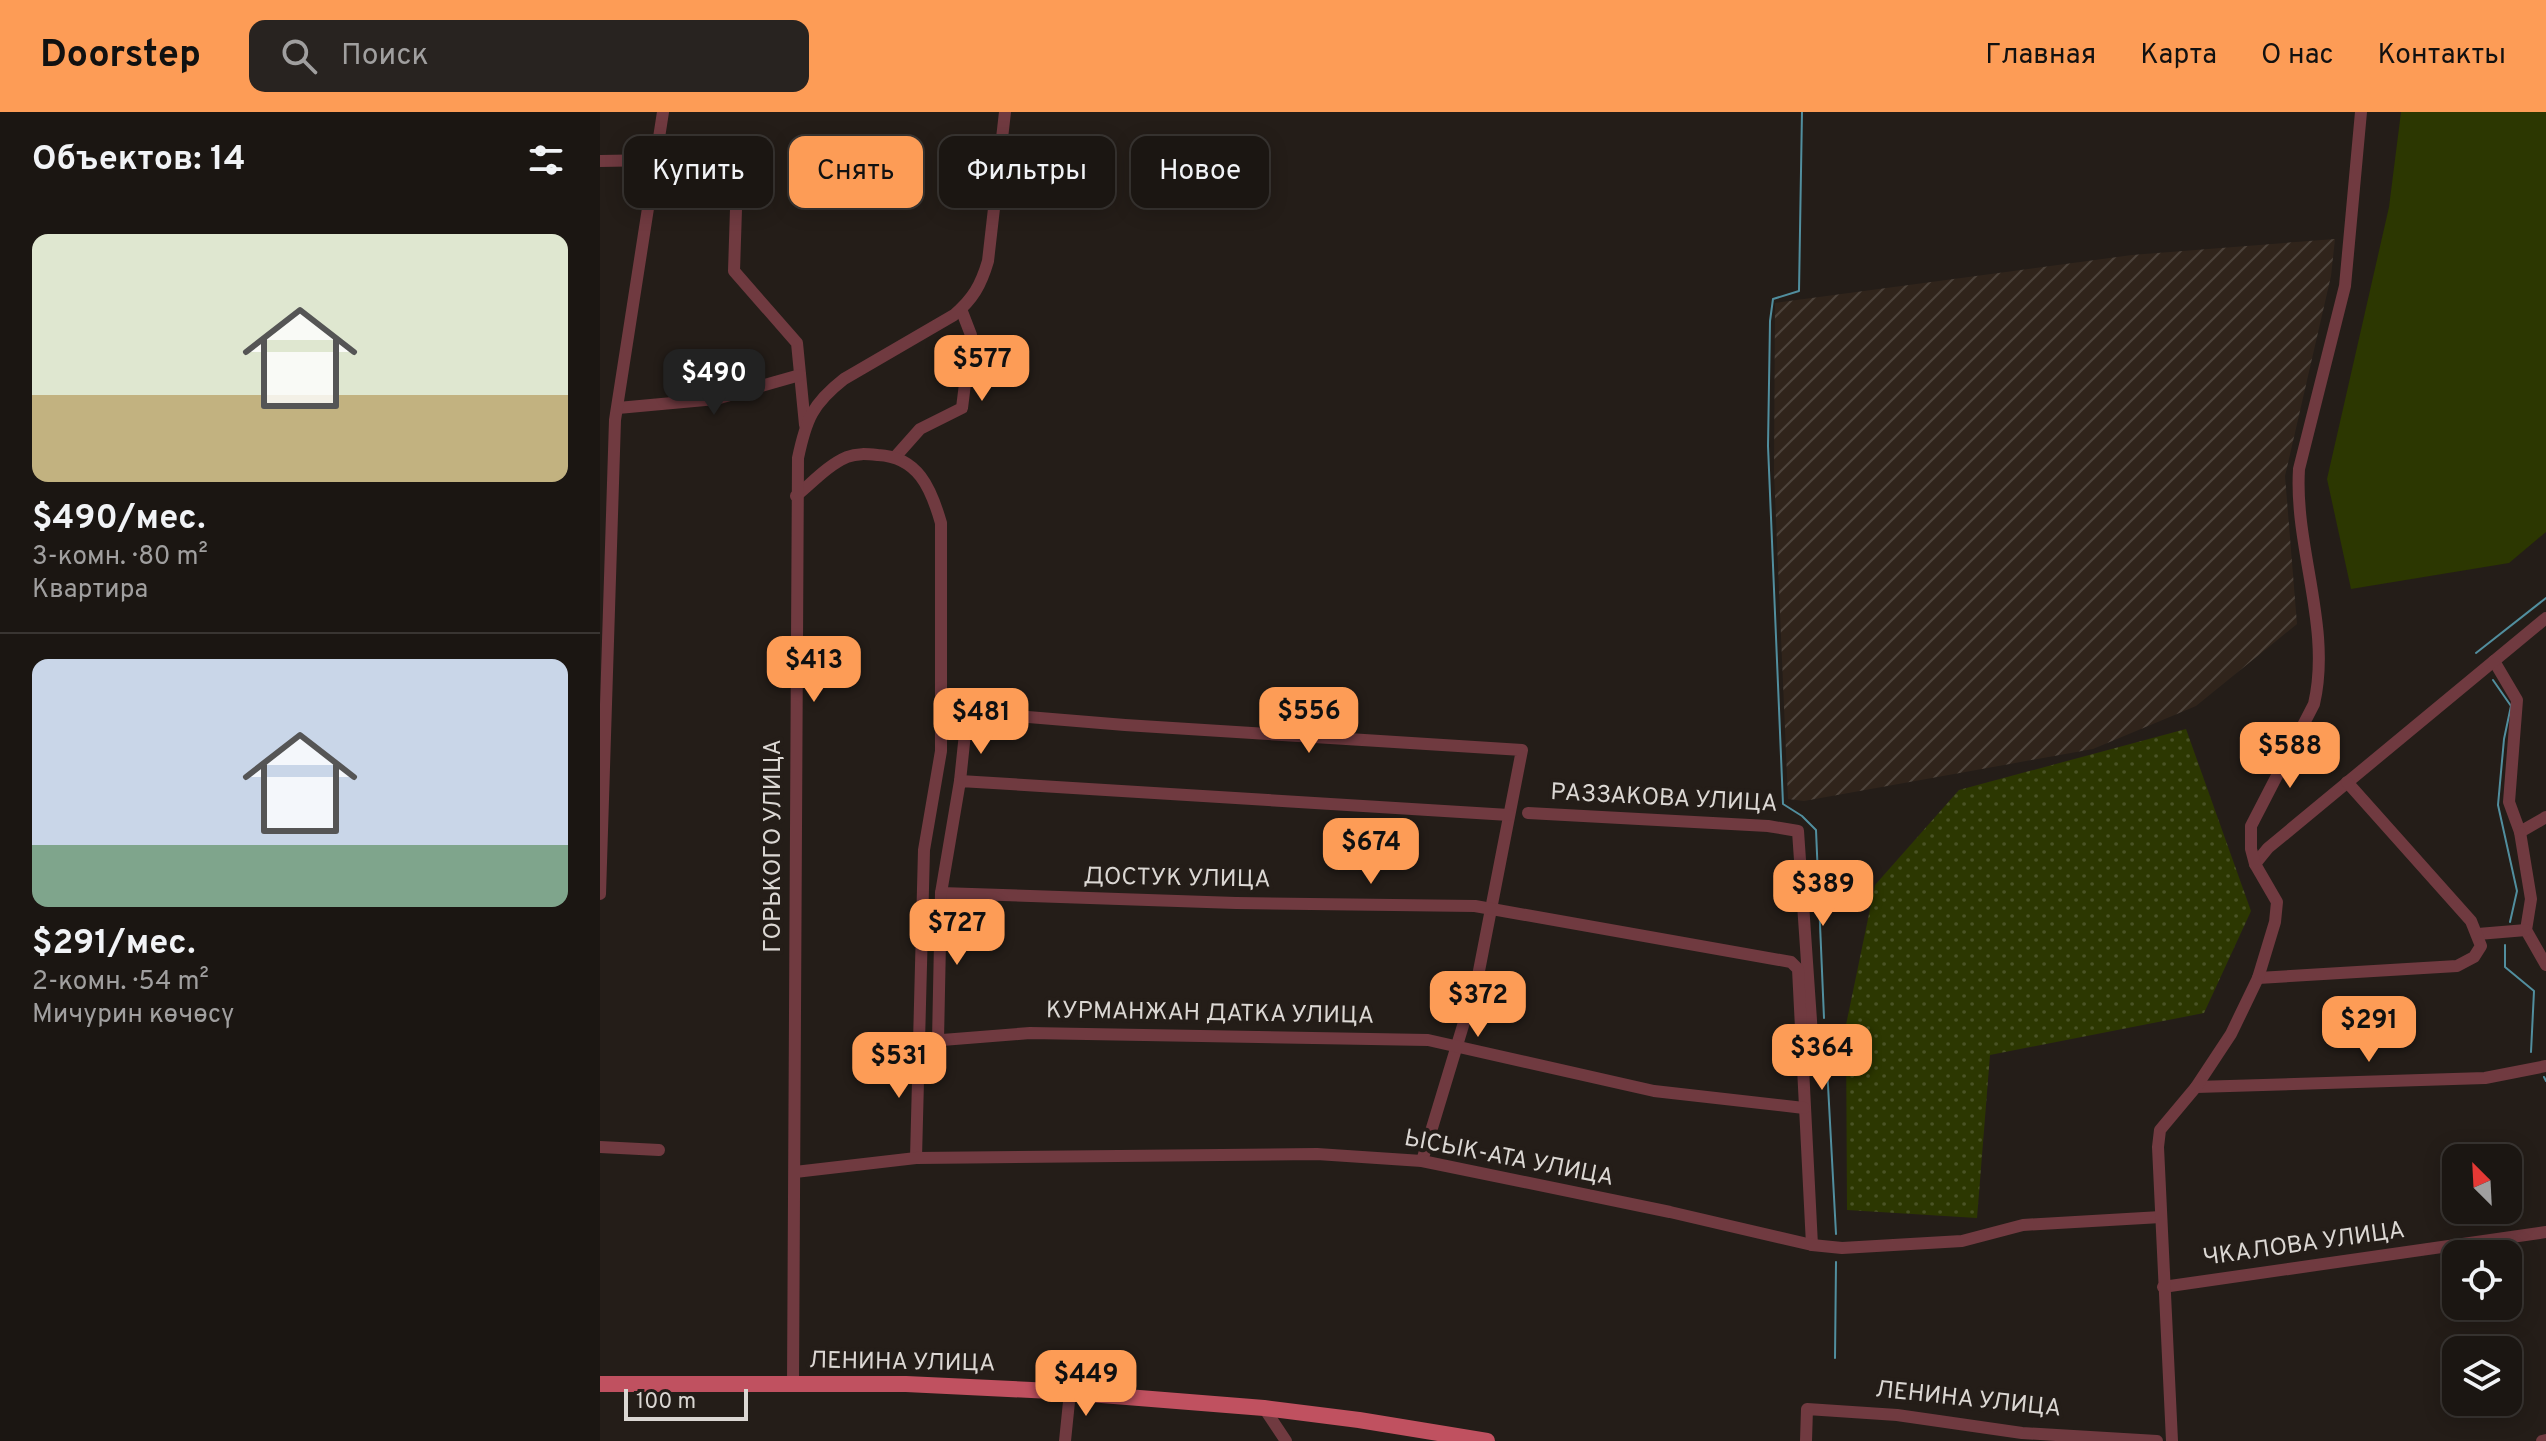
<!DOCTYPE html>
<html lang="ru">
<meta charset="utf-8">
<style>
:root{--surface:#1b1612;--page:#282320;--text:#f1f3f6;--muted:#a09f9f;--line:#393532;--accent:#fd9c56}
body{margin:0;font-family:Overpass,sans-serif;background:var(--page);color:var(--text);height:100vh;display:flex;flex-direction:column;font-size:30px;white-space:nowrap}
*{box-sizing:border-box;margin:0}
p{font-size:26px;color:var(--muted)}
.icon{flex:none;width:44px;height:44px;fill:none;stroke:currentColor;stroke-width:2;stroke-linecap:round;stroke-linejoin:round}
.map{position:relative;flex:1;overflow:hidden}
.panel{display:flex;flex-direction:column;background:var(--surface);width:600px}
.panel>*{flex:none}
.top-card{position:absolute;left:24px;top:24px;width:760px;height:72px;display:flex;gap:16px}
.needle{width:52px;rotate:336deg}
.buttons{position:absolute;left:1842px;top:1032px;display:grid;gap:16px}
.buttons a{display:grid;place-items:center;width:80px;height:80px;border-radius:16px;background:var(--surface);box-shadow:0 4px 20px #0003,0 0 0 2px var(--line);font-size:40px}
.scale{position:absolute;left:24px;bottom:20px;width:124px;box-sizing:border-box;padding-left:8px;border:4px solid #dbd7d3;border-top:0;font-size:22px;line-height:28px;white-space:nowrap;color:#dbd7d3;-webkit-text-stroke:6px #241d18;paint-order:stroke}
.price{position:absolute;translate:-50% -68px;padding:0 18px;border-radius:16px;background:var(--accent);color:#111;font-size:26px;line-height:52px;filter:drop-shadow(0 2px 4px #0008)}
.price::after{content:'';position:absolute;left:50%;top:48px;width:24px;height:18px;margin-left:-12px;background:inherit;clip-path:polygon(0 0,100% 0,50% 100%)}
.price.on{background:#222;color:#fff}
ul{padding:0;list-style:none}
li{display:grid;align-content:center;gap:16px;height:424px;padding:0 32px}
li+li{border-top:2px solid var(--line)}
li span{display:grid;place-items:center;height:248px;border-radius:16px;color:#555}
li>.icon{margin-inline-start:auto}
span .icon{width:144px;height:144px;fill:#fffc;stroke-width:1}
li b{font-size:34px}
h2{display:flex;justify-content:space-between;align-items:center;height:96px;padding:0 32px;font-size:34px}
.tag{padding:0 28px;border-radius:16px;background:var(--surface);box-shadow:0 4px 20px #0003,0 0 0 2px var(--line);font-size:28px;line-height:72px}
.tag.on{background:var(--accent);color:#111}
header{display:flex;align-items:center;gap:48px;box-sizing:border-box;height:112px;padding:0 40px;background:var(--accent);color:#111}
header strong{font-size:38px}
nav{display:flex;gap:44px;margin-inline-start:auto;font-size:28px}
.search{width:560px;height:72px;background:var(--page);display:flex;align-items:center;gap:20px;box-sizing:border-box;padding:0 28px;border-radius:16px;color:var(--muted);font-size:30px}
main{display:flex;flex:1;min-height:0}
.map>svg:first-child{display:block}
</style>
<header>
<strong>Doorstep</strong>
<div class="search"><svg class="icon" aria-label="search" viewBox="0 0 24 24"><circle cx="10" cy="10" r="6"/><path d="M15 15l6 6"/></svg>Поиск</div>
<nav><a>Главная</a><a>Карта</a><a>О нас</a><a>Контакты</a></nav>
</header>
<main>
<section class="panel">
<h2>Объектов: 14<svg class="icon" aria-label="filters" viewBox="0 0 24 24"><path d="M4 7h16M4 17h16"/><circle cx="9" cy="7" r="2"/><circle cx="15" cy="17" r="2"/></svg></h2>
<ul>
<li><span style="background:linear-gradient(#dfe7d0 65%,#c2b280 0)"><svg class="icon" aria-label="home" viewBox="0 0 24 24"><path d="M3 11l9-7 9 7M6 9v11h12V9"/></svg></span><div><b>$490/мес.</b><p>3-комн. · 80 m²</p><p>Квартира</p></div></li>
<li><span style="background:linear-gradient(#c9d6e8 75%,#7fa58c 0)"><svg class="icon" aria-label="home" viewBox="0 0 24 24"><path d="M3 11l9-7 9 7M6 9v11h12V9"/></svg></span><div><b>$291/мес.</b><p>2-комн. · 54 m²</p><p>Мичурин көчөсү</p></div></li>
</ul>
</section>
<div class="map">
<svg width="1946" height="1329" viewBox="0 0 1946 1329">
<defs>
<pattern id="industrial-furrows" width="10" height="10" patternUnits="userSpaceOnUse" patternTransform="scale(2)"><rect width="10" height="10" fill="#30241b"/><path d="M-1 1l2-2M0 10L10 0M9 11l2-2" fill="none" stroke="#4d433b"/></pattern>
<pattern id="park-dots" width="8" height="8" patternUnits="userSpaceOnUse" patternTransform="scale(2)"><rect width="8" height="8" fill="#2c3701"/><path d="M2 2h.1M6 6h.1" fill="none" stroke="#4a5325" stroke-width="1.8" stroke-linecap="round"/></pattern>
</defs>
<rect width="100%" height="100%" fill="#241d18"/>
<!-- industrial -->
<polygon fill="url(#industrial-furrows)" points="1735,127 1731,164 1685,364 1697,512 1596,594 1493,637 1204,689 1188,687 1174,361 1175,191 1532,143"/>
<!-- green -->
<polygon fill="#2c3701" points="1801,0 1946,0 1946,420 1909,451 1751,477 1727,367 1789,95"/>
<!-- park -->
<polygon fill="url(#park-dots)" points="1586,617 1651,799 1604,901 1390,943 1377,1106 1247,1098 1246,913 1275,773 1359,678"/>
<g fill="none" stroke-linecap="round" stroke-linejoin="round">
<!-- stream -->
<g stroke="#518e9e" stroke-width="2">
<polyline points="1202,0 1199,179 1173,187 1170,209 1168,334 1183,692 1202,704 1216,718 1224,906"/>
<polyline points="1876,541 1946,486"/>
<polyline points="1893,568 1911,594 1904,627 1898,693 1917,779 1910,810"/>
<polyline points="1905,833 1905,855 1934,879 1931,940"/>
<polyline points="1226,936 1236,1122"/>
<polyline points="1944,965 1946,969"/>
<polyline points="1235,1246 1236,1150"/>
</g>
<!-- minor -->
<g stroke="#703a40" stroke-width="12">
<polyline points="0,49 56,48"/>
<polyline points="136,97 134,159 197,231 205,313"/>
<polyline points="18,296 116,287 200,263"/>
<polyline points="296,344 320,317 362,296 371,223 361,197"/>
<path d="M196,384C212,371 228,353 247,345C257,341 267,342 278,343C318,345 331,376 341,411V639L324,738L316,1046"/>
<polyline points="1894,549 1917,588 1909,690 1920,720 1946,705"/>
<polyline points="360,669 366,612 370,605 381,601 525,613 922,638 878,864 822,1049"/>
<polyline points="928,701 1168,714 1198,719 1212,923 1202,927"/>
<polyline points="1920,720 1931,787 1926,818 1946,853"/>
<polyline points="1655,752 1668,736 1946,506"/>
<polyline points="341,781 636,791 875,794 1191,850 1198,857 1212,1133"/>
<polyline points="0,782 15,308 63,0"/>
<polyline points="1878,822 1926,818"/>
<polyline points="1658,866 1857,854 1874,845 1881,834 1871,809 1747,670"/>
<polyline points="338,928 341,781 360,669 909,703"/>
<polyline points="317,930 430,921 828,928 1054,979 1204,996"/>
<polyline points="1596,975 1885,966 1946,954"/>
<polyline points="0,1035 59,1038"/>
<polyline points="195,1060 316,1046 717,1042 822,1049 1070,1100 1212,1133 1242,1136 1362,1129 1423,1113 1561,1105"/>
<polyline points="1563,1175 1946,1120"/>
<path d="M193,1272L198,346C206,308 212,292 244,267L354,203C373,187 381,173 388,149L405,0"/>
<polyline points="664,1296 686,1329"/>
<polyline points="465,1329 470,1280"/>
<polyline points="1206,1329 1207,1297 1297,1303 1422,1321 1557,1329"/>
<path d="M1572,1329L1558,1035L1560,1018L1596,975L1631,922L1658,866L1675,810L1677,790L1655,752L1651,737V714L1714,592C1732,515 1694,435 1699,357L1745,174L1761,0"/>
<polyline points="1942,1329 1946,1328"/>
</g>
<!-- major -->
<polyline stroke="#c05160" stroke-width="16" points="0,1272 306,1272 452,1279 664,1296 759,1308 887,1329"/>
</g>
<g text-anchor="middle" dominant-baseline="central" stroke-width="8" stroke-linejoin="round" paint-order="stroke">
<!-- street labels -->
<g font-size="24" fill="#dbd7d3" stroke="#241d18">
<text transform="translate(1064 687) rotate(3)">РАЗЗАКОВА УЛИЦА</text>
<text transform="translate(174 734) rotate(-90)">ГОРЬКОГО УЛИЦА</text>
<text transform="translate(577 767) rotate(1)">ДОСТУК УЛИЦА</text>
<text transform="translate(610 902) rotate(1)">КУРМАНЖАН ДАТКА УЛИЦА</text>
<text transform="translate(909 1047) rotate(11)">ЫСЫК-АТА УЛИЦА</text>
<text transform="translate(1704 1133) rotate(-8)">ЧКАЛОВА УЛИЦА</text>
<text transform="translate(302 1251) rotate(1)">ЛЕНИНА УЛИЦА</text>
<text transform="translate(1368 1288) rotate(6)">ЛЕНИНА УЛИЦА</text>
</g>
</g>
</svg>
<div class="buttons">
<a><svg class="needle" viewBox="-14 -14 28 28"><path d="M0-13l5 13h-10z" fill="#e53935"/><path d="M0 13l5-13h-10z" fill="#a09f9f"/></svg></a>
<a><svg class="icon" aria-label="locate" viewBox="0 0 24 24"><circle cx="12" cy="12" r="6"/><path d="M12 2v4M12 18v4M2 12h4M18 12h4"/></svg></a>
<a><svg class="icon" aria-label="layers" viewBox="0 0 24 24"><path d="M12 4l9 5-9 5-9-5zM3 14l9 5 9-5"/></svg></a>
</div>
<div class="scale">100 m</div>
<b class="price" style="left:382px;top:291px">$577</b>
<b class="price on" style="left:114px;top:305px">$490</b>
<b class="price" style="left:214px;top:592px">$413</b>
<b class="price" style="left:709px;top:643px">$556</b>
<b class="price" style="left:381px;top:644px">$481</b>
<b class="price" style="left:1690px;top:678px">$588</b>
<b class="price" style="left:771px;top:774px">$674</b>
<b class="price" style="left:1223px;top:816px">$389</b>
<b class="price" style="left:357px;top:855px">$727</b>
<b class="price" style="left:878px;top:927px">$372</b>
<b class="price" style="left:1769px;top:952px">$291</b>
<b class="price" style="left:1222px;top:980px">$364</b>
<b class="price" style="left:299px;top:988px">$531</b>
<b class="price" style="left:486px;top:1306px">$449</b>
<div class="top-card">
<a class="tag">Купить</a>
<a class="tag on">Снять</a>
<a class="tag">Фильтры</a>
<a class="tag">Новое</a>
</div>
</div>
</main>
